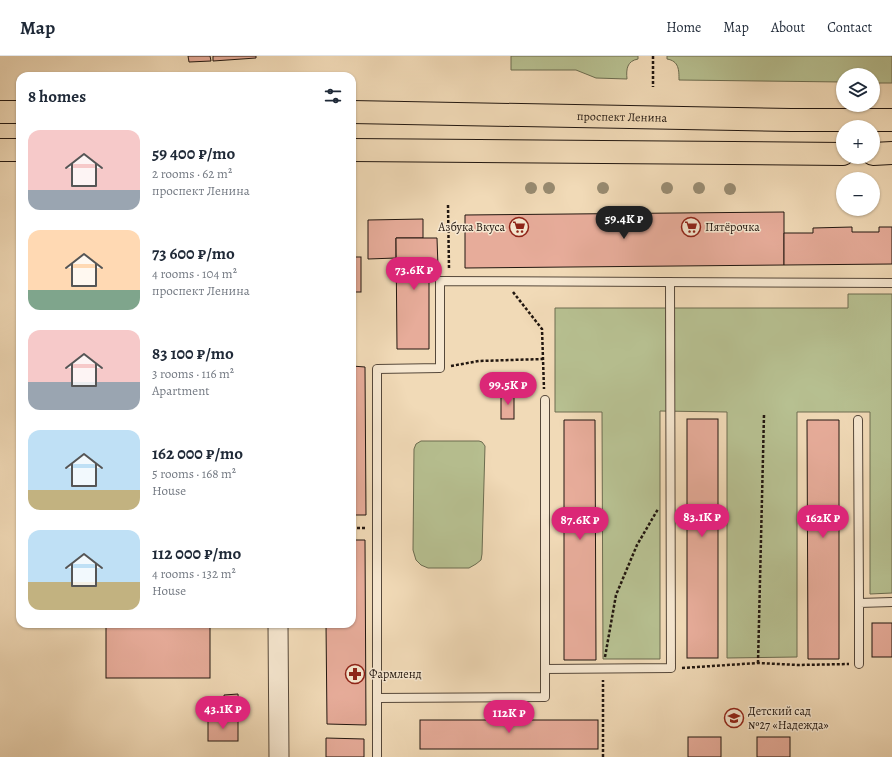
<!DOCTYPE html>
<meta charset="utf-8">
<style>
:root{--surface:#fff;--page:#f6f6f7;--text:#1f2937;--muted:#747a83;--line:#e0e1e3;--accent:#db2777}
body{margin:0;font-family:Alegreya,serif;background:var(--page);color:var(--text);height:100vh;display:flex;flex-direction:column;font-size:15px;white-space:nowrap}
*{box-sizing:border-box;margin:0}
p{font-size:13px;color:var(--muted)}
.icon{flex:none;width:22px;height:22px;fill:none;stroke:currentColor;stroke-width:2;stroke-linecap:round;stroke-linejoin:round}
.map{position:relative;flex:1;overflow:hidden}
.side{position:absolute;left:16px;top:16px;width:340px;height:556px;display:flex;flex-direction:column;background:var(--surface);border-radius:12px;box-shadow:0 1px 3px #0004}
.side>*{flex:none}
.buttons{position:absolute;left:836px;top:12px;display:grid;gap:8px}
.buttons a{display:grid;place-items:center;width:44px;height:44px;border-radius:50%;background:var(--surface);box-shadow:0 1px 3px #0004;font-size:20px}
.price{position:absolute;translate:-50% -34px;padding:0 9px;border-radius:14px;background:var(--accent);color:#fff;font-size:13px;line-height:26px;filter:drop-shadow(0 1px 2px #0008)}
.price::after{content:'';position:absolute;left:50%;top:24px;width:12px;height:9px;margin-left:-6px;background:inherit;clip-path:polygon(0 0,100% 0,50% 100%)}
.price.active{background:#222;color:#fff}
ul{padding:0;list-style:none}
li{display:flex;align-items:center;gap:12px;height:100px;padding:0 12px}
li span{display:grid;place-items:center;flex:none;width:112px;height:80px;border-radius:12px;color:#555}
li>.icon{margin-inline-start:auto}
span .icon{width:48px;height:48px;fill:#fffc;stroke-width:1}
li b{font-size:17px}
h2{display:flex;justify-content:space-between;align-items:center;height:48px;padding:0 12px;font-size:17px}
header{display:flex;align-items:center;gap:24px;box-sizing:border-box;height:56px;padding:0 20px;background:var(--surface);border-bottom:1px solid var(--line)}
header strong{font-size:19px}
nav{display:flex;gap:22px;margin-inline-start:auto;font-size:14px}
.map>svg:first-child{display:block}
</style>
<header>
<strong>Map</strong>
<nav><a>Home</a><a>Map</a><a>About</a><a>Contact</a></nav>
</header>
<div class="map">
<svg width="892" height="701" viewBox="0 0 892 701">
<rect width="100%" height="100%" fill="#f1dab7"/>
<filter id="stains"><feTurbulence type="fractalNoise" baseFrequency=".005" numOctaves="4"/><feColorMatrix values="0 0 0 0 .2 0 0 0 0 .09 0 0 0 0 .02 0 0 0 .5 -.17"/></filter>
<radialGradient id="worn" r=".72"><stop offset=".6" stop-color="#630" stop-opacity="0"/><stop offset="1" stop-color="#630" stop-opacity=".3"/></radialGradient>
<!-- green -->
<g fill="#b7c091" stroke="#6c6c50">
<path d="M511,0H638V3C627,5 626,13 627,23L596,22L576,14H511Z"/>
<path d="M667,0H892V27H873V19H843V26L679,24C679,14 679,5 667,3Z"/>
<polygon points="848,238 892,238 892,537 870,538 870,356 797,356 797,601 727,602 727,356 660,355 660,603 603,603 602,356 555,356 555,252 848,252"/>
<polygon points="421,385 479,385 482,386 485,390 482,498 481,504 476,508 469,512 428,512 421,509 416,504 413,494 414,393 416,388"/>
</g>
<!-- building -->
<g fill="#e7ac9a" stroke="#221710">
<polygon points="188,0 210,0 211,5 189,6"/>
<polygon points="213,0 256,0 256,2 213,5"/>
<polygon points="784,156 784,209 465,212 465,159"/>
<polygon points="423,163 423,182 396,182 396,202 368,203 368,164"/>
<polygon points="852,171 852,176 879,176 879,171 892,171 892,208 784,209 784,177 813,177 813,172"/>
<polygon points="396,182 437,182 438,211 429,211 429,293 397,293"/>
<rect x="352" y="201" width="9" height="35"/>
<polygon points="352,310 365,311 366,459 352,459"/>
<rect x="501" y="337" width="13" height="26"/>
<rect x="687" y="363" width="31" height="239"/>
<polygon points="564,364 595,364 596,604 564,604"/>
<polygon points="807,364 839,364 839,603 808,603"/>
<polygon points="352,484 365,484 366,669 327,668 326,568 352,568"/>
<rect x="872" y="567" width="20" height="34"/>
<rect x="106" y="568" width="104" height="54"/>
<polygon points="238,638 239,656 225,656 224,639"/>
<rect x="208" y="662" width="30" height="23"/>
<rect x="420" y="664" width="178" height="29"/>
<rect x="688" y="681" width="33" height="20"/>
<rect x="757" y="681" width="33" height="20"/>
<polygon points="326,682 364,683 364,701 326,701"/>
</g>
<g fill="none" stroke-linecap="round" stroke-linejoin="round">
<!-- service casing -->
<g stroke="#56483a" stroke-width="10">
<g id="service">
<polyline points="858,364 859,547"/>
<polyline points="859,608 859,547 892,546"/>
<polyline points="545,613 671,612 670,226"/>
<polyline points="377,642 545,641 545,344"/>
<polyline points="377,701 377,313 440,312 440,225 892,227"/>
</g>
</g>
<!-- tertiary casing -->
<g stroke="#56483a" stroke-width="21">
<polyline id="tertiary" points="278,568 279,701"/>
</g>
<!-- primary casing -->
<g stroke="#221710" stroke-width="24">
<g id="primary">
<polyline points="0,56 20,56"/>
<path id="s1" d="M352,56L791,64H892"/>
<polyline points="0,94 20,94"/>
<polyline points="352,94 843,98"/>
<polyline points="873,98 892,97"/>
</g>
</g>
<!-- path -->
<g stroke="#221710" stroke-width="2.5" stroke-dasharray="3 2" stroke-linecap="butt">
<polyline points="653,0 653,31"/>
<polyline points="448,149 449,213"/>
<polyline points="513,236 542,273 544,333"/>
<polyline points="451,310 479,305 543,303"/>
<polyline points="352,472 365,472"/>
<polyline points="605,601 616,539 637,489 658,453"/>
<polyline points="758,607 764,359"/>
<polyline points="682,612 758,607 798,609 849,608"/>
<polyline points="603,701 603,624"/>
</g>
<!-- service -->
<use href="#service" stroke="#f6e7d0" stroke-width="8"/>
<!-- tertiary -->
<use href="#tertiary" stroke="#f6e7d0" stroke-width="19"/>
<!-- primary -->
<use href="#primary" stroke="#f1dab7" stroke-width="22"/>
</g>
<!-- trees -->
<g fill="#988b71">
<circle cx="531" cy="132" r="6"/>
<circle cx="549" cy="132" r="6"/>
<circle cx="603" cy="132" r="6"/>
<circle cx="667" cy="132" r="6"/>
<circle cx="699" cy="132" r="6"/>
<circle cx="730" cy="133" r="6"/>
</g>
<!-- icons -->
<defs>
<g id="supermarket-ring" transform="scale(1)"><circle r="9.5" fill="#f6e7d0" stroke="#8f2418" stroke-width="1.5"/><path d="M-6-5.5h2.5l.6 2H6L4.5 2H-2.5L-4.4-4H-6ZM-1.5 3.2a1.3 1.3 0 1 0 .1 0ZM3 3.2a1.3 1.3 0 1 0 .1 0Z" fill="#8f2418"/></g>
<g id="pharmacy-ring" transform="scale(1)"><circle r="9.5" fill="#f6e7d0" stroke="#8f2418" stroke-width="1.5"/><path d="M-2-6h4v4h4v4h-4v4h-4v-4h-4v-4h4Z" fill="#8f2418"/></g>
<g id="school-ring" transform="scale(1)"><circle r="9.5" fill="#f6e7d0" stroke="#8f2418" stroke-width="1.5"/><path d="M0-5L7-2L0 1L-7-2ZM-4 1L0 2.5L4 1V4Q0 6-4 4Z" fill="#8f2418"/></g>
</defs>
<g fill-rule="evenodd">
<use href="#supermarket-ring" x="519" y="171"/>
<use href="#supermarket-ring" x="691" y="171"/>
<use href="#pharmacy-ring" x="355" y="618"/>
<use href="#school-ring" x="734" y="662"/>
</g>
<g text-anchor="middle" dominant-baseline="central" stroke-width="3" stroke-linejoin="round" paint-order="stroke">
<!-- street labels -->
<g font-size="12" fill="#221710" stroke="#f6e7d0">
<text stroke="none"><textPath href="#s1" startOffset="270">проспект Ленина</textPath></text>
</g>
<!-- poi labels -->
<g font-size="12" fill="#221710" stroke="#f6e7d0" text-anchor="start">
<text x="505" y="171" text-anchor="end">Азбука Вкуса</text>
<text x="705" y="171">Пятёрочка</text>
<text x="369" y="618">Фармленд</text>
<text x="748" y="655">Детский сад<tspan x="748" dy="14">№27 «Надежда»</tspan></text>
</g>
</g>
<rect width="100%" height="100%" filter="url(#stains)"/>
<rect width="100%" height="100%" fill="url(#worn)"/>
</svg>
<div class="buttons">
<a><svg class="icon" aria-label="layers" viewBox="0 0 24 24"><path d="M12 4l9 5-9 5-9-5zM3 14l9 5 9-5"/></svg></a>
<a>+</a>
<a>−</a>
</div>
<b class="price active" style="left:624px;top:184px">59.4K ₽</b>
<b class="price" style="left:414px;top:235px">73.6K ₽</b>
<b class="price" style="left:508px;top:350px">99.5K ₽</b>
<b class="price" style="left:702px;top:482px">83.1K ₽</b>
<b class="price" style="left:823px;top:483px">162K ₽</b>
<b class="price" style="left:580px;top:485px">87.6K ₽</b>
<b class="price" style="left:223px;top:674px">43.1K ₽</b>
<b class="price" style="left:509px;top:678px">112K ₽</b>
<section class="side">
<h2>8 homes<svg class="icon" aria-label="filters" viewBox="0 0 24 24"><path d="M4 7h16M4 17h16"/><circle cx="9" cy="7" r="2"/><circle cx="15" cy="17" r="2"/></svg></h2>
<ul>
<li><span style="background:linear-gradient(#f6c9c9 75%,#9aa5b1 0)"><svg class="icon" aria-label="home" viewBox="0 0 24 24"><path d="M3 11l9-7 9 7M6 9v11h12V9"/></svg></span><div><b>59 400 ₽/mo</b><p>2 rooms · 62 m²</p><p>проспект Ленина</p></div></li>
<li><span style="background:linear-gradient(#ffd9b3 75%,#7fa58c 0)"><svg class="icon" aria-label="home" viewBox="0 0 24 24"><path d="M3 11l9-7 9 7M6 9v11h12V9"/></svg></span><div><b>73 600 ₽/mo</b><p>4 rooms · 104 m²</p><p>проспект Ленина</p></div></li>
<li><span style="background:linear-gradient(#f6c9c9 65%,#9aa5b1 0)"><svg class="icon" aria-label="home" viewBox="0 0 24 24"><path d="M3 11l9-7 9 7M6 9v11h12V9"/></svg></span><div><b>83 100 ₽/mo</b><p>3 rooms · 116 m²</p><p>Apartment</p></div></li>
<li><span style="background:linear-gradient(#bfe0f5 75%,#c2b280 0)"><svg class="icon" aria-label="home" viewBox="0 0 24 24"><path d="M3 11l9-7 9 7M6 9v11h12V9"/></svg></span><div><b>162 000 ₽/mo</b><p>5 rooms · 168 m²</p><p>House</p></div></li>
<li><span style="background:linear-gradient(#bfe0f5 65%,#c2b280 0)"><svg class="icon" aria-label="home" viewBox="0 0 24 24"><path d="M3 11l9-7 9 7M6 9v11h12V9"/></svg></span><div><b>112 000 ₽/mo</b><p>4 rooms · 132 m²</p><p>House</p></div></li>
</ul>
</section>
</div>
